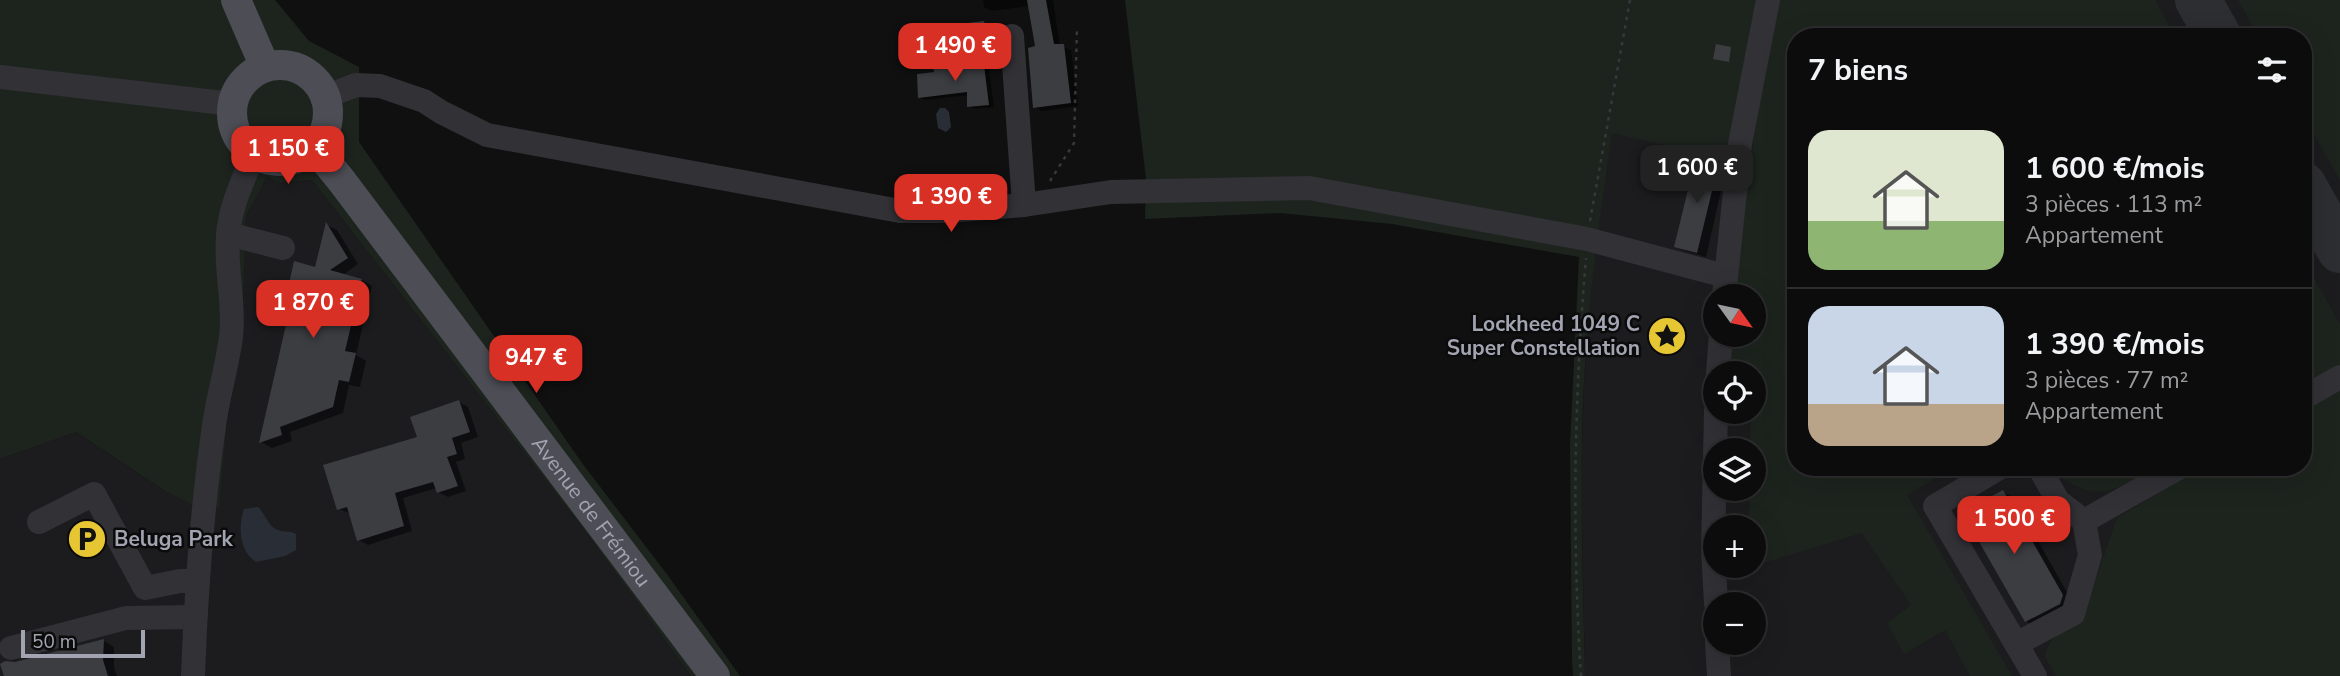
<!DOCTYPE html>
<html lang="fr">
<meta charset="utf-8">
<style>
:root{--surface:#0c0c0d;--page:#151516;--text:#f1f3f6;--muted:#9a9b9d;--line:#2c2c2e;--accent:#d93025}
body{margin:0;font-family:"Nunito Sans",sans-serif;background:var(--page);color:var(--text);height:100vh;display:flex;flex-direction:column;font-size:26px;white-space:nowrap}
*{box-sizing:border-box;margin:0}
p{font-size:23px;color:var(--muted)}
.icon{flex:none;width:38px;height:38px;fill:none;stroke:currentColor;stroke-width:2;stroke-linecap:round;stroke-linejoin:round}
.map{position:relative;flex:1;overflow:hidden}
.drawer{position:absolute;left:1787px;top:28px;width:525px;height:448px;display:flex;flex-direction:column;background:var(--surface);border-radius:28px;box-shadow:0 7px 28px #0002,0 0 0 2px var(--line)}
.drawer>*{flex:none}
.needle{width:46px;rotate:123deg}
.tools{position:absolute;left:1703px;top:284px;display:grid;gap:14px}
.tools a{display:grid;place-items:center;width:63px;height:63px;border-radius:50%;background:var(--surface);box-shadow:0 7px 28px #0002,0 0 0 2px var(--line);font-size:35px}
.scale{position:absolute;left:21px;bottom:18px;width:124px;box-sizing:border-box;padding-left:7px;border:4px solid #a2a4b1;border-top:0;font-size:19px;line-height:24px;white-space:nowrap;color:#a2a4b1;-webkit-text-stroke:5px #0b0b0c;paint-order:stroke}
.price{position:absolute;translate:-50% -60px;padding:0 16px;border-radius:14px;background:var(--accent);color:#fff;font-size:23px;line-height:46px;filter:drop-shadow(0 2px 4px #0008)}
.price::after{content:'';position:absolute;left:50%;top:42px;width:21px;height:16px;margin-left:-10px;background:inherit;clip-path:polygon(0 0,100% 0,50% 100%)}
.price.on{background:#222;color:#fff}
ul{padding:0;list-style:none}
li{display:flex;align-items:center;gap:21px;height:175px;padding:0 21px}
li+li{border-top:2px solid var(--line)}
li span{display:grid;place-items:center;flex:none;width:196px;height:140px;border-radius:21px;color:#555}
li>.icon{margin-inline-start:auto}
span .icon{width:84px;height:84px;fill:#fffc;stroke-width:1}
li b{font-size:30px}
h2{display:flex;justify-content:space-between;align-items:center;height:84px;padding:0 21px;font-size:30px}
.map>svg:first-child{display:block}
</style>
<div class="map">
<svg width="2340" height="676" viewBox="0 0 2340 676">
<rect width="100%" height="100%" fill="#101011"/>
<!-- built -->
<g fill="#1c1c1e" fill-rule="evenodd">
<path d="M1635,0H2340V676H1585L1581,479L1584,383L1590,288L1616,99ZM1796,37H2303V467H1796ZM1715,296H1754V334H1715ZM1715,373H1754V411H1715ZM1715,450H1754V488H1715ZM1715,527H1754V565H1715ZM1715,604H1754V642H1715Z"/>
<polygon points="267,177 280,183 312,180 582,527 691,676 0,676 0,459 76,432 165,491 192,505 226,429 242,339 246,216"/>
</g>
<!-- green -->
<g fill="#1d241e">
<polygon points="0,0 275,0 309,41 359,67 359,142 582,463 666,573 740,676 691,676 582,527 312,180 280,183 267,177 246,216 242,339 226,428 219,508 192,505 165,491 76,432 0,459"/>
<path d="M1125,0H1759L1730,160L1612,133C1600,216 1588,298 1584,382C1579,480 1583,578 1585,676H1573L1572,659L1570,445L1579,257L1392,224L1280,213L1145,219L1146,179Z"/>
<polygon points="1775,0 2155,0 2176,37 1796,37 1796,467 1954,467 1907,495 2012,676 1970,676 1945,630 1904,654 1887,623 1911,605 1862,533 1727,574 1727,565 1754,565 1754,527 1725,527 1725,524 1749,515 1750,488 1754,488 1754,450 1750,450 1751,411 1754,411 1754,373 1724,373 1727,334 1754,334 1754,296 1730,296"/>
<polygon points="2238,0 2340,0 2340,180 2303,115 2303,37 2259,37"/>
<polygon points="2303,259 2340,324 2340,365 2303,385"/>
<path d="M2340,385V676H2056L2045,656C2051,633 2062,631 2081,621L2117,518L2202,467H2303V407Z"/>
<path d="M2054,467H2154C2126,483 2106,502 2074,485C2064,480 2060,477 2054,467Z"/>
</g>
<!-- water -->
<g fill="#292e36">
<polygon points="940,108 945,108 949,112 951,127 946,132 938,128 936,114"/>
<path d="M258,507C265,513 268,527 278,530C285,533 289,530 296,534V550L285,556L256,562C239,551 238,527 244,509Z"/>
</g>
<!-- shadow -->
<g fill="#0007">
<polygon points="983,0 1053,0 1060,46 1071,50 1078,106 1042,111 1034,107 1037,48 1030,6 992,11 984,7"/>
<polygon points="984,23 987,28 1003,28 999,36 937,43"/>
<polygon points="947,61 953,64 953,71 984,67 989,70 994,107 974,109 969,106 969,95 925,100 920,97 935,73"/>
<polygon points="1718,164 1726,169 1706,257 1685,251 1676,246"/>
<polygon points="327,225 337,230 358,264 343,275 362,280 372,286 356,355 366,361 360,387 349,385 343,413 290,432 292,441 272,448 261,442 292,305 287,302 316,269"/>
<polygon points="459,402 468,407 478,437 461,443 465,459 456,462 466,491 448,497 438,492 437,488 403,498 412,531 368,545 359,540 351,514 339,509"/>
<polygon points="2003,492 2014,498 2073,603 2038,628 2026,621"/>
<polygon points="104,641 114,647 114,667 117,676 6,676 15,664"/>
</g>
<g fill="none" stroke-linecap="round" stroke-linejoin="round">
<!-- taxiway -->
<g stroke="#2d2e31" stroke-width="46">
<polyline points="2198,0 2219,37"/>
<polyline points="2303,185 2340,250"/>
</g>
</g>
<!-- building -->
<g fill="#3c3d41">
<polygon points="1027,0 1046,0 1054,44 1064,44 1071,103 1033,108 1028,48 1035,46"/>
<polygon points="984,21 985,26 1002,25 997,35 935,44 934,29 968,27 968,23"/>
<polygon points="1716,44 1731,47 1729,62 1713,59"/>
<polygon points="948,59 949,70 984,65 989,105 967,107 967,92 918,98 917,74 934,72 933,62"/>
<polygon points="1696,157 1719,162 1697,253 1674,247"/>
<polygon points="326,222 348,258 330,270 362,279 345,351 356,353 349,382 339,380 333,407 280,427 282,435 259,443 291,303 285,302 294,261 315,267"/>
<polygon points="459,400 470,432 452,438 457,454 447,457 458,486 437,493 433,482 395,493 404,526 357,541 347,507 337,510 323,465 417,437 410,417"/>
<polygon points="2003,490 2063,595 2060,604 2025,622 1962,512"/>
<polygon points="104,639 103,660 108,676 4,676 0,664 5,661 15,662"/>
</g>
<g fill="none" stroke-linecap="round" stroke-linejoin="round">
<!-- path -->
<g stroke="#37383d" stroke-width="2.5" stroke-dasharray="3.5 5" stroke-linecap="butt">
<polyline points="1050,181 1074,143 1077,27"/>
<polyline points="1590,221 1630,0"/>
<path d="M1581,676C1572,537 1574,398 1586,258"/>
</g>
<!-- minor -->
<g stroke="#313136" stroke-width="24">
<polyline points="1012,36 1024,205"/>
<polyline points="0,77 232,104"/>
<polyline points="325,97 356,85 380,86 424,101 441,112 487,135 900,211 948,211 1024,205 1111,192 1309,188 1587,239 1725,276"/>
<polyline points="228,234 283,248"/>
<polyline points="1724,296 1740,144 1768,0"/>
<polyline points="1718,373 1721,334"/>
<polyline points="2303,398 2340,377"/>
<polyline points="2001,467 1935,506 2035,676"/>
<polyline points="2084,521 2180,467"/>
<polyline points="39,522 94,494 145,588 180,581 198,581"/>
<polyline points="1716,604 1713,550 1716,411"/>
<polyline points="1717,642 1719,676"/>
<polyline points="2016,644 2073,614 2090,555 2084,521 2058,501 2039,467"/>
<polyline points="11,648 126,618 195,617"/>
<path d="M193,676C196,592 202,509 214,426C218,396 227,367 231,337C235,303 225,269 228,235C230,207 243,180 254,154"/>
</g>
<!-- major -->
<g stroke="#4d4e55" stroke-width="30">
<polyline points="236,0 265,67"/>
<circle cx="280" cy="113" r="48"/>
<path id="s1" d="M314,147L341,180L715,676"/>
</g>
</g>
<!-- icons -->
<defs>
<g id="sight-disc" transform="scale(2.0125)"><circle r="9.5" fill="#e6c633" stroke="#0b0b0c"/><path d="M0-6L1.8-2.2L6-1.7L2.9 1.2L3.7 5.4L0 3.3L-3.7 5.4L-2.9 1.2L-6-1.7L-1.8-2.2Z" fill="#111"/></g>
<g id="parking-disc" transform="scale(2.0125)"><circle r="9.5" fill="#e6c633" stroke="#0b0b0c"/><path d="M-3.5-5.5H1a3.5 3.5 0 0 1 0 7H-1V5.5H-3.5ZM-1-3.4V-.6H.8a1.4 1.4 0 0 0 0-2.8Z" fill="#111"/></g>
</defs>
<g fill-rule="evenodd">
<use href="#sight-disc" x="1667" y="336"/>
<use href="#parking-disc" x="87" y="539"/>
</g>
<g text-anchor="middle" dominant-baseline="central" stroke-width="5" stroke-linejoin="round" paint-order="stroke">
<!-- poi labels -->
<g font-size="21" font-weight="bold" fill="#a2a4b1" stroke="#0b0b0c" text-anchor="end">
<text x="1640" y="324">Lockheed 1049 C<tspan x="1640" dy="24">Super Constellation</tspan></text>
<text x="114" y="539" text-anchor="start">Beluga Park</text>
</g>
<!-- street labels -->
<g font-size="21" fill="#a2a4b1" stroke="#0b0b0c">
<text stroke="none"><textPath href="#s1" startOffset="458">Avenue de Frémiou</textPath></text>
</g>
</g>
</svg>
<div class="tools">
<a><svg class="needle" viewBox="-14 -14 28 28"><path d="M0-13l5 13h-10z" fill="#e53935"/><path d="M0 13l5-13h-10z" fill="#9a9b9d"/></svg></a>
<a><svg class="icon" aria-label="locate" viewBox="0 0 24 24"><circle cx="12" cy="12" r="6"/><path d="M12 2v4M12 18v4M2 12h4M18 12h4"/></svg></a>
<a><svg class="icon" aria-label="layers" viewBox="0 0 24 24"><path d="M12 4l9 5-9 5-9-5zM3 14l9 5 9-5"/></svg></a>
<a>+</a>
<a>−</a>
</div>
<div class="scale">50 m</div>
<b class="price" style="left:955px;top:83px">1 490 €</b>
<b class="price" style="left:288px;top:186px">1 150 €</b>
<b class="price on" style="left:1697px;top:205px">1 600 €</b>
<b class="price" style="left:951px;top:234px">1 390 €</b>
<b class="price" style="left:313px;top:340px">1 870 €</b>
<b class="price" style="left:536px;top:395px">947 €</b>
<b class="price" style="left:2014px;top:556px">1 500 €</b>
<section class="drawer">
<h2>7 biens<svg class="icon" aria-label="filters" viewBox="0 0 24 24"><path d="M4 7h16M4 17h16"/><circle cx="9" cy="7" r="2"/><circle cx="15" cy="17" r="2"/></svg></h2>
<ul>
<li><span style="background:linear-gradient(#dfe7d0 65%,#8fb573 0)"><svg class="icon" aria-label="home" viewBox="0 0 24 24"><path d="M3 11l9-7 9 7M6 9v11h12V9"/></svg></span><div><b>1 600 €/mois</b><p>3 pièces · 113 m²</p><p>Appartement</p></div></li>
<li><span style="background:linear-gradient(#c9d6e8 70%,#b9a48a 0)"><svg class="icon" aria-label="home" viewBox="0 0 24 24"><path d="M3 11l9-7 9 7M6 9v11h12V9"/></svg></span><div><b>1 390 €/mois</b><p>3 pièces · 77 m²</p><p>Appartement</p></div></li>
</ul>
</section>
</div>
